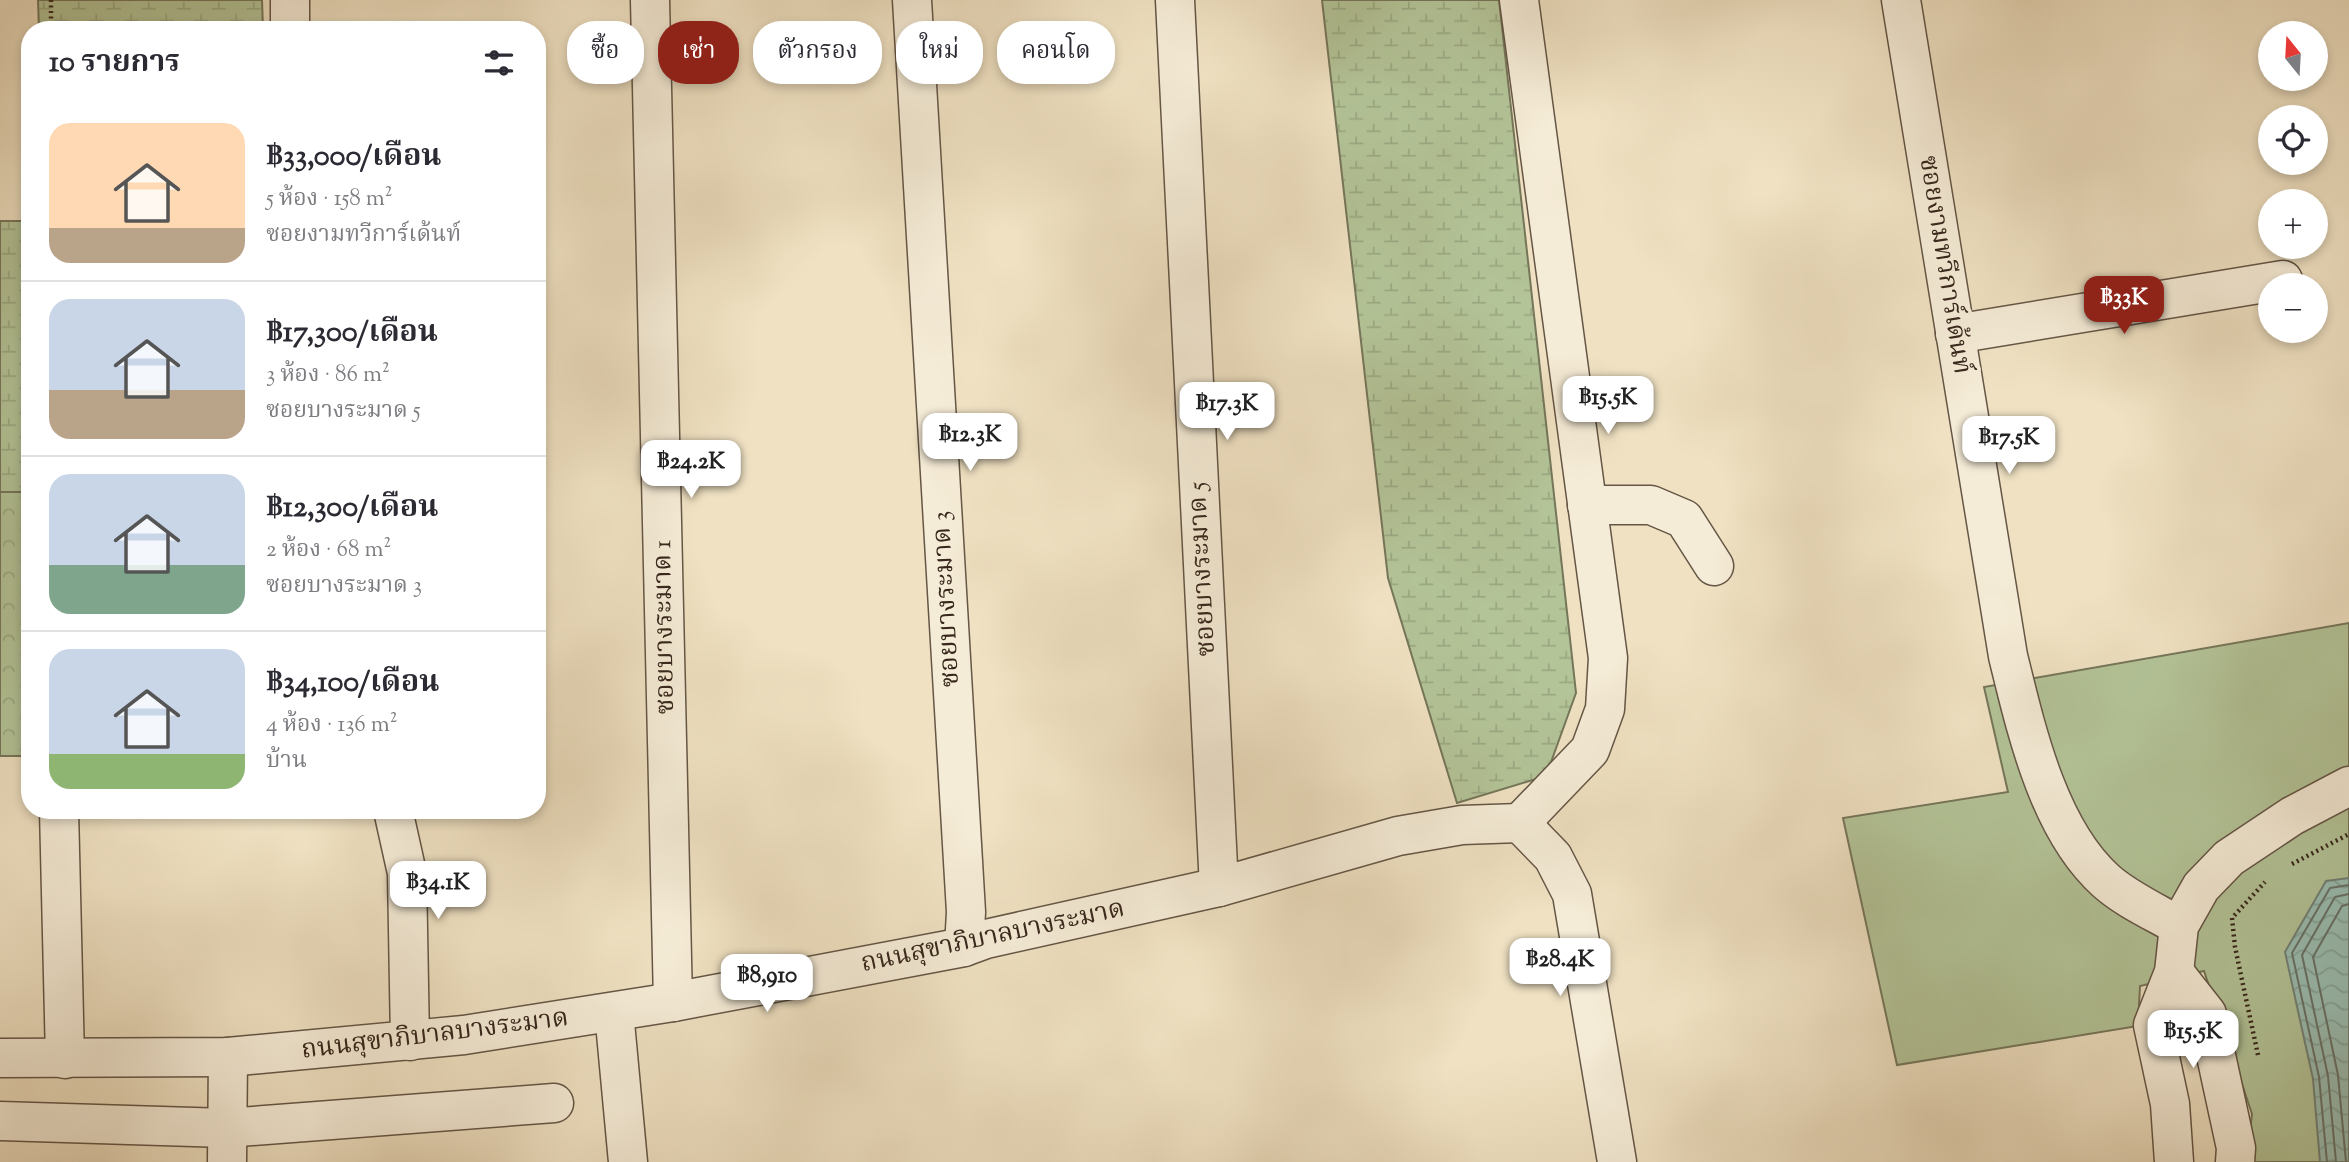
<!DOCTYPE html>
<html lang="th">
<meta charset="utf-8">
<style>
:root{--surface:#fff;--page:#f2f2f3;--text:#2b2b33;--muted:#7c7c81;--line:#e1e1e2;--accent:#8f2418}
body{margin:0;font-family:"Sorts Mill Goudy","Noto Serif Thai",serif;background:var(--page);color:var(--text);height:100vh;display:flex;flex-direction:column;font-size:26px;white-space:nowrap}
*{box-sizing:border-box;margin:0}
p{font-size:23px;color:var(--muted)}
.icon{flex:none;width:38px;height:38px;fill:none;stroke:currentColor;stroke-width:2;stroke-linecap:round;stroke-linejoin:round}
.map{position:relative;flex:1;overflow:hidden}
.drawer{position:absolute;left:21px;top:21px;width:525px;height:798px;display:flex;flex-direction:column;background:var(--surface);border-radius:28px;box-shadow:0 4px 10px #0003}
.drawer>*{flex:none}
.banner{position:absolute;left:567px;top:21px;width:665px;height:63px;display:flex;gap:14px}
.needle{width:46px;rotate:342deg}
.fabs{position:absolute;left:2258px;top:21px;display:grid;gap:14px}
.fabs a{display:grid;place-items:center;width:70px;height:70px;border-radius:50%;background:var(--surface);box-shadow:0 4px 10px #0003;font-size:35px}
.price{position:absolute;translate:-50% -60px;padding:0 16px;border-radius:14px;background:#fff;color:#222;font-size:23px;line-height:46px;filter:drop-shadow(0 2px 4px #0008)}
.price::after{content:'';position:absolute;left:50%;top:42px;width:21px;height:16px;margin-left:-10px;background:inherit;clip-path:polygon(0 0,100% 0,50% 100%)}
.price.on{background:var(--accent);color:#fff}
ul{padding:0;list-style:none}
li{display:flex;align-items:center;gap:21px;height:175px;padding:0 28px}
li+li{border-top:2px solid var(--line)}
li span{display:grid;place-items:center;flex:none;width:196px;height:140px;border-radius:21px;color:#555}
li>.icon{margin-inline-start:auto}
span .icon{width:84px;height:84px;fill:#fffc;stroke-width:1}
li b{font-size:30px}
h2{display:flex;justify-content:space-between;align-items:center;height:84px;padding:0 28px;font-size:30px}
.tag{padding:0 24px;border-radius:28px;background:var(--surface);box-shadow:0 4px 10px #0003;font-size:24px;line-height:63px}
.tag.on{background:var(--accent);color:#fff}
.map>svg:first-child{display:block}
</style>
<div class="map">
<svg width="2349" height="1162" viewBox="0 0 2349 1162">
<defs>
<pattern id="forest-crowns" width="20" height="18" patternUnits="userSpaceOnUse" patternTransform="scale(1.75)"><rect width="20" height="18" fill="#b3c498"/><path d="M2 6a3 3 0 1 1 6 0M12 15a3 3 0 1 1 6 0" fill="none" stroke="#9ba882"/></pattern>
<pattern id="wetland-marsh" width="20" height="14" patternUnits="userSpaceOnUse" patternTransform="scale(1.75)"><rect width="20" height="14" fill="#b3c498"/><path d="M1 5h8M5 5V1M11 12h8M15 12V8" fill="none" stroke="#9ba882"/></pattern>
<pattern id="water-waves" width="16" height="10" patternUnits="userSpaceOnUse" patternTransform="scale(1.75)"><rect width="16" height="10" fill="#9abeb3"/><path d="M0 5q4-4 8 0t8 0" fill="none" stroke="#85a399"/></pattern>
</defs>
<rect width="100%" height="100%" fill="#efe1c2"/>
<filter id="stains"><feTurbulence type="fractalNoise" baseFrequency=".00286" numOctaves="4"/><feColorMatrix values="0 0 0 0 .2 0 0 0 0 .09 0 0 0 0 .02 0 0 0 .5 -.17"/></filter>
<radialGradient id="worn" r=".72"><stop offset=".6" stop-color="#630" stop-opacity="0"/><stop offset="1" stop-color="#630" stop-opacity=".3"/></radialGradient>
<!-- forest -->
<polygon fill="url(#forest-crowns)" stroke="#75765a" stroke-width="2" points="0,492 30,492 30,753 26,756 0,756"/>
<!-- wetland -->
<g fill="url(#wetland-marsh)" stroke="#75765a" stroke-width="2">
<polygon points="38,0 262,0 263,30 39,30"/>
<polygon points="1322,0 1499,0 1576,693 1546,776 1457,803 1388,578"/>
<rect x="0" y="221" width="30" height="271"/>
</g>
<!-- green -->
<polygon fill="#b3c498" stroke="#75765a" stroke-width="2" points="2349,623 2349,1162 2246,1162 2252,1114 2204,971 2140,986 2138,1026 1897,1065 1843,818 2008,792 1984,687"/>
<!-- water -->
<polygon fill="url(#water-waves)" stroke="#728277" stroke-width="2" points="2349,878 2349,1162 2320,1162 2313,1079 2285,952 2326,881"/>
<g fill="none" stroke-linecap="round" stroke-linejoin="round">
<!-- shore -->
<g stroke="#687268" stroke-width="2">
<polyline points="2327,1162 2319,1077 2292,953 2330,888 2349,885"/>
<polyline points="2336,1162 2328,1076 2302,955 2335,897 2349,894"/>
<polyline points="2346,1162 2338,1075 2313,957 2342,906 2349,904"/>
</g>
<!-- minor casing -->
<g stroke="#655646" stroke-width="41">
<g id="minor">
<polyline points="290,0 290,30"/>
<polyline points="650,0 673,1002"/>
<polyline points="912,0 966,912 964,947"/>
<polyline points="1175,0 1219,887"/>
<polyline points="1519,0 1608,658 1605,709 1590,750 1520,823"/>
<path d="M1901,0L2008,656C2026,729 2048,829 2106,881C2126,899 2155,912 2179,926"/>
<polyline points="1955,334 2283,280"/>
<polyline points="1587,505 1651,505 1684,519 1714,566"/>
<polyline points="59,810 65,1059"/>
<polyline points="393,810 407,873 410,1041"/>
<polyline points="1520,823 1553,857 1572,894 1617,1162"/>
<polyline points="2174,972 2207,1014 2236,1148 2235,1162"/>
<polyline points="614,1012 628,1162"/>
<polyline points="0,1058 228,1057 464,1035 673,1002 964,947 986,939 1219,887 1398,836 1462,825 1520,823"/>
<polyline points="0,1121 226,1128 554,1103"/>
<polyline points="227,1162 228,1057"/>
<polyline points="2174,1162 2170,1104 2153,1025 2174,972 2179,926 2201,887 2229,858 2292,816 2349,786"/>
</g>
</g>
<!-- path -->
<g stroke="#37271c" stroke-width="4.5" stroke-dasharray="2 3.5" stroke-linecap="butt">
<polyline points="51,0 51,30"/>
<polyline points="2292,864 2349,834"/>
<polyline points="2258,1055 2235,947 2232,918 2265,882"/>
</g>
<!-- minor -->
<use href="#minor" stroke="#f5ecd7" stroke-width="38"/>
</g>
<g text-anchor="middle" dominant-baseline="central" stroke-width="7" stroke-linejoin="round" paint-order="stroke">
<!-- street labels -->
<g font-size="26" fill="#37271c" stroke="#f5ecd7">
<text transform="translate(1944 265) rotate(81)">ซอยงามทวีการ์เด้นท์</text>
<text transform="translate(1203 569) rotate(-93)">ซอยบางระมาด 5</text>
<text transform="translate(947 599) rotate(-93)">ซอยบางระมาด 3</text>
<text transform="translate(665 627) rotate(-91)">ซอยบางระมาด 1</text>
<text transform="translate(993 937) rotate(-12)">ถนนสุขาภิบาลบางระมาด</text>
<text transform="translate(435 1035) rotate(-7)">ถนนสุขาภิบาลบางระมาด</text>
</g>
</g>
<rect width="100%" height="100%" filter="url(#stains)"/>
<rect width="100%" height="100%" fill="url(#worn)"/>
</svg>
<div class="fabs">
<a><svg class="needle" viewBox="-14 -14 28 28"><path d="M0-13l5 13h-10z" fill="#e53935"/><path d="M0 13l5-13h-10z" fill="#7c7c81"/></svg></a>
<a><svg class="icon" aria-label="locate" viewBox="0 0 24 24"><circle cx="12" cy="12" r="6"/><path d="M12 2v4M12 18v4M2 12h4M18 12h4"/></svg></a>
<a>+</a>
<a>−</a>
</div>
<b class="price on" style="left:2124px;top:336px">฿33K</b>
<b class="price" style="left:1608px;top:436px">฿15.5K</b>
<b class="price" style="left:1227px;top:442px">฿17.3K</b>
<b class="price" style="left:970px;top:473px">฿12.3K</b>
<b class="price" style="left:2009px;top:476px">฿17.5K</b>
<b class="price" style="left:691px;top:500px">฿24.2K</b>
<b class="price" style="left:438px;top:921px">฿34.1K</b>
<b class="price" style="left:1560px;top:998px">฿28.4K</b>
<b class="price" style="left:767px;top:1014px">฿8,910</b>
<b class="price" style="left:2193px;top:1070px">฿15.5K</b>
<div class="banner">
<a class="tag">ซื้อ</a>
<a class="tag on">เช่า</a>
<a class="tag">ตัวกรอง</a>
<a class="tag">ใหม่</a>
<a class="tag">คอนโด</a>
</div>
<section class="drawer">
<h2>10 รายการ<svg class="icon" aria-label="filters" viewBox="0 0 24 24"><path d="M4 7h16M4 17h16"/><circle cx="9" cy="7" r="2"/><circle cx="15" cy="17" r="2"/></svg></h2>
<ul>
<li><span style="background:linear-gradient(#ffd9b3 75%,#b9a48a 0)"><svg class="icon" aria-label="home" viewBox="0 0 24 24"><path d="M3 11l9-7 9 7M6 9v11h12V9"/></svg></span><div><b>฿33,000/เดือน</b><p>5 ห้อง · 158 m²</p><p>ซอยงามทวีการ์เด้นท์</p></div></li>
<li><span style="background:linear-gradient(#c9d6e8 65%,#b9a48a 0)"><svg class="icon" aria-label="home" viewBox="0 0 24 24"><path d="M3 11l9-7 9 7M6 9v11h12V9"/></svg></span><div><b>฿17,300/เดือน</b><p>3 ห้อง · 86 m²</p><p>ซอยบางระมาด 5</p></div></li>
<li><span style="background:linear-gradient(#c9d6e8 65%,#7fa58c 0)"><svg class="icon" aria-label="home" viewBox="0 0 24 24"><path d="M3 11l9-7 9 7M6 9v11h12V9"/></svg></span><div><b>฿12,300/เดือน</b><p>2 ห้อง · 68 m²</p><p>ซอยบางระมาด 3</p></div></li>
<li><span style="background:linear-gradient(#c9d6e8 75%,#8fb573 0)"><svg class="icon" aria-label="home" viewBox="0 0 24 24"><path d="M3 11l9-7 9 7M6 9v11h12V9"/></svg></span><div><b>฿34,100/เดือน</b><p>4 ห้อง · 136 m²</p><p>บ้าน</p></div></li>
</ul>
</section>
</div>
